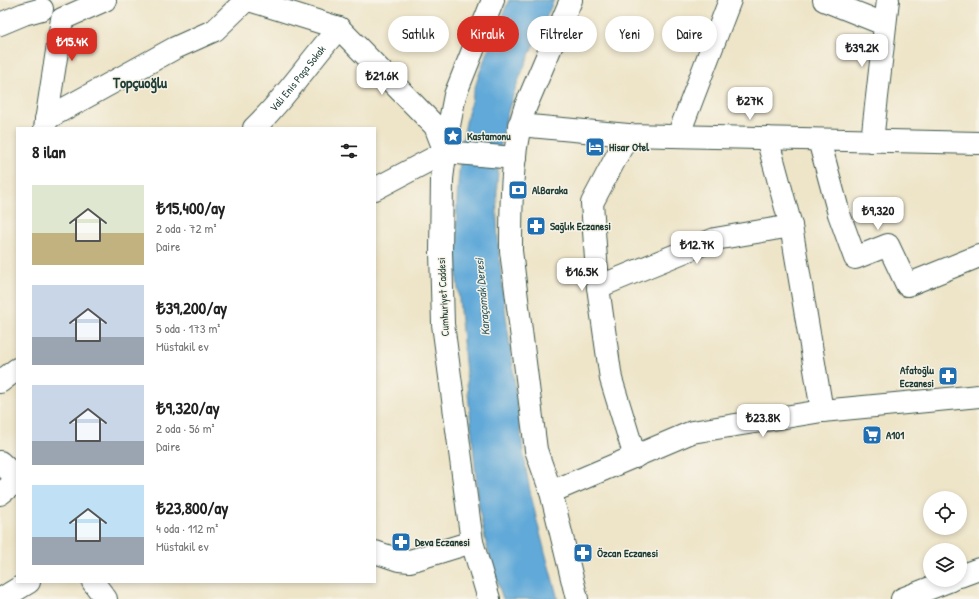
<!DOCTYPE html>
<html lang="tr">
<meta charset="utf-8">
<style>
:root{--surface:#fff;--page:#f6f6f6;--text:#222;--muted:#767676;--accent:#d93025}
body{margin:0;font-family:"Patrick Hand",sans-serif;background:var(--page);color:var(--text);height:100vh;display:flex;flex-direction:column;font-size:15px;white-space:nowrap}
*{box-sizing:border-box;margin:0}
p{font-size:13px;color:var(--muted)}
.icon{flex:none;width:22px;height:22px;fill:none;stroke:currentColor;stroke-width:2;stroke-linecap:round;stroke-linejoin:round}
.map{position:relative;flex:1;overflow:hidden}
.sheet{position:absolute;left:16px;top:127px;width:360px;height:456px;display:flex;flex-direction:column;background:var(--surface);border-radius:0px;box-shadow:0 2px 6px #0003}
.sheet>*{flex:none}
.top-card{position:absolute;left:388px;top:16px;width:380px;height:36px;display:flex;gap:8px}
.fabs{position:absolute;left:923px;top:491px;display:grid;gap:8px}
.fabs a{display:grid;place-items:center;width:44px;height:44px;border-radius:50%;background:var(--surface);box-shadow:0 2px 6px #0003;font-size:20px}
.price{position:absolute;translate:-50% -34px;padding:0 9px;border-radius:8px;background:#fff;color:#222;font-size:13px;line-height:26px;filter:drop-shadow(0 1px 2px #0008)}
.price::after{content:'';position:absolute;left:50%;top:24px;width:12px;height:9px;margin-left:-6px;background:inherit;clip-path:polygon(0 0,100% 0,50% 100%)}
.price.on{background:var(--accent);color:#fff}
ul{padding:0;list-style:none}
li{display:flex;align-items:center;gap:12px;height:100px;padding:0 16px}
li span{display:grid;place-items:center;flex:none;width:112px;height:80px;border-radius:0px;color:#555}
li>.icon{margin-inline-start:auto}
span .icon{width:48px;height:48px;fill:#fffc;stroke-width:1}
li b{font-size:17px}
h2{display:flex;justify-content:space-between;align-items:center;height:48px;padding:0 16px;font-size:17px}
.tag{padding:0 14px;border-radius:18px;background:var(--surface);box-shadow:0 2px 6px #0003;font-size:14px;line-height:36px}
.tag.on{background:var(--accent);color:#fff}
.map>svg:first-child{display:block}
</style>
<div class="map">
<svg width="979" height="599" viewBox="0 0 979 599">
<rect width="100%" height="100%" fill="#f7f3e8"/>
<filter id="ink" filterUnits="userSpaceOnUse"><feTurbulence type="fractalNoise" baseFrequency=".025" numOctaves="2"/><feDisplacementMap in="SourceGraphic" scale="8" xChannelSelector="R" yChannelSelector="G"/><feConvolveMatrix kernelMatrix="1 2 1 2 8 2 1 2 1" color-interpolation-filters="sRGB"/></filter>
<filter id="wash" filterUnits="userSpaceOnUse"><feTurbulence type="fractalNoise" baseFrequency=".012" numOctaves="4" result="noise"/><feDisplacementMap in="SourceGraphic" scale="16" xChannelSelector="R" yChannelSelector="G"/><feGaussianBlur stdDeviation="0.9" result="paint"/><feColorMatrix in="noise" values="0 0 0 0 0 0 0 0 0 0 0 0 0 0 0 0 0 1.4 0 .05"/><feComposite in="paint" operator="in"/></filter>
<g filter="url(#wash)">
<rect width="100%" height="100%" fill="#eee5c9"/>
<!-- water -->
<path fill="#61a9d8" stroke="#407386" d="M509,0H554C536,42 512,86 503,132C490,200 500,271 509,338C516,389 520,441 530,491C538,528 548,563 558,599H503C492,567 484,540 479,507L457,279C455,220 456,151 473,94C482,62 496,31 509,0Z"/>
</g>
<g filter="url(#ink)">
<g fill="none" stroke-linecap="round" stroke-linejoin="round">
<!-- minor casing -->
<g stroke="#3e564a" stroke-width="24">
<g id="minor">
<polyline points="249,0 339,28 435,126 445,152"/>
<polyline points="824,0 884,24"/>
<polyline points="0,24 24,14 42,9"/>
<polyline points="46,119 175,48 215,30 246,0"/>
<polyline points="519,125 628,135 979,143"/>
<polyline points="45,128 62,19 105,0"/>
<path id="s1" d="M254,128C286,98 310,60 339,28"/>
<polyline points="628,135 592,203 598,287 611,379 635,457"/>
<polyline points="678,136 730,0"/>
<polyline points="767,138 791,226 822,411"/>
<polyline points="819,140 839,214 855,258 888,245 907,285 979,256"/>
<polyline points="872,141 888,0"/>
<polyline points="375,189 445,152 515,158"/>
<polyline points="598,287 715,239 791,226"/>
<polyline points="0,382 17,369"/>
<polyline points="0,462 17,478"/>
<polyline points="551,492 692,432 822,411 979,396"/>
<polyline points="0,494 17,481"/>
<polyline points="375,552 399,560 410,561 472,542"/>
<polyline points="960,576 979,569"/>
<polyline points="93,582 106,599"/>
<polyline points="1,599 29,582"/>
<polyline points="902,599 951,580"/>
</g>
</g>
<!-- major casing -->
<g stroke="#3e564a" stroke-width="24">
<g id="major">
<path d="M571,0L525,108C511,149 511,207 511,251L536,450L551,492L577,599"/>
<polyline points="489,599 472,542 443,324 441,252 442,179 448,131 455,95 493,0"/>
</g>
</g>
<!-- minor -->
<use href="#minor" stroke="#fff" stroke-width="22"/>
<!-- major -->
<use href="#major" stroke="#fff" stroke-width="22"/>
</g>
</g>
<!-- icons -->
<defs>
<g id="sight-square" transform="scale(1)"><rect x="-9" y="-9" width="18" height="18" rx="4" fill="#1f6fb2" stroke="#f7f3e8"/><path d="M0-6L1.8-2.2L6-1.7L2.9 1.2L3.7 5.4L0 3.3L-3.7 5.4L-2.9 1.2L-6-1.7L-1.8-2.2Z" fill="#fff"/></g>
<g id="hotel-square" transform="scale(1)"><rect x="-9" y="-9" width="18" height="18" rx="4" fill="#1f6fb2" stroke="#f7f3e8"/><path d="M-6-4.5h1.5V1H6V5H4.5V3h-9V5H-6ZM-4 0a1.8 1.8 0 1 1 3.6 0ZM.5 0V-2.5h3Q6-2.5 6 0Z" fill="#fff"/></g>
<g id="bank-square" transform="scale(1)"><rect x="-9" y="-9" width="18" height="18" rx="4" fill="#1f6fb2" stroke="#f7f3e8"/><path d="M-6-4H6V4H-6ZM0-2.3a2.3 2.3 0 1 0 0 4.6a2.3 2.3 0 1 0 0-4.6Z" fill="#fff"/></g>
<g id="pharmacy-square" transform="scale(1)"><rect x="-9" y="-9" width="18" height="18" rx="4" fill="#1f6fb2" stroke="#f7f3e8"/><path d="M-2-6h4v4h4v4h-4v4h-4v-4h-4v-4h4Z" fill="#fff"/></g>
<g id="supermarket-square" transform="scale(1)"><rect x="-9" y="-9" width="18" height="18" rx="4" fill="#1f6fb2" stroke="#f7f3e8"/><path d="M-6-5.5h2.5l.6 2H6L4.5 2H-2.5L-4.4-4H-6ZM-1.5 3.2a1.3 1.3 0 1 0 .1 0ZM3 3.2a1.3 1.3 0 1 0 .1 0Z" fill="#fff"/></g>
</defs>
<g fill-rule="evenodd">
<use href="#sight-square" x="453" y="136"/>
<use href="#hotel-square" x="595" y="147"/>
<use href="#bank-square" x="518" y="190"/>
<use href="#pharmacy-square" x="536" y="226"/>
<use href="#pharmacy-square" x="948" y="376"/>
<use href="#supermarket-square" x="872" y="435"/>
<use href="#pharmacy-square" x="401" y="542"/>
<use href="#pharmacy-square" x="583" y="553"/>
</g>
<g text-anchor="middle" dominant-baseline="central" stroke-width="3" stroke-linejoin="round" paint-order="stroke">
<!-- street labels -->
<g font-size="11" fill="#1f3d34" stroke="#f7f3e8">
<text stroke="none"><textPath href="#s1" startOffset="66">Vali Enis Paşa Sokak</textPath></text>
<text transform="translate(443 297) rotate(-93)">Cumhuriyet Caddesi</text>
</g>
<!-- poi labels -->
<g font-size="11" font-weight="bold" fill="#1f3d34" stroke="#f7f3e8" text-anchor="start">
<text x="467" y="136">Kastamonu</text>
<text x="609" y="147">Hisar Otel</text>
<text x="532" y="190">AlBaraka</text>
<text x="550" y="226">Sağlık Eczanesi</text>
<text x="934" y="370" text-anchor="end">Afatoğlu<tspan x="934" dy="13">Eczanesi</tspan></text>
<text x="886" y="435">A101</text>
<text x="415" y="542">Deva Eczanesi</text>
<text x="597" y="553">Özcan Eczanesi</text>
</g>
<!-- water labels -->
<g font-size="12" font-style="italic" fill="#335d65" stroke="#f7f3e8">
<text transform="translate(482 297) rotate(-95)">Karaçomak Deresi</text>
</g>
<!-- district labels -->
<g font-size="15" font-weight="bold" fill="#1f3d34" stroke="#f7f3e8">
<text x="140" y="82">Topçuoğlu</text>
</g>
</g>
</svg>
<div class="fabs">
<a><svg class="icon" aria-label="locate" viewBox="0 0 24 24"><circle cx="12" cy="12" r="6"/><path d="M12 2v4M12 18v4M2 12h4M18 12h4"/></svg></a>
<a><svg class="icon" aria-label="layers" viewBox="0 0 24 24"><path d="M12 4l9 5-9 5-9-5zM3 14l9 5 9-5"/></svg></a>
</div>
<b class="price on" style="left:72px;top:62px">₺15.4K</b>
<b class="price" style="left:862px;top:68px">₺39.2K</b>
<b class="price" style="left:382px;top:96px">₺21.6K</b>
<b class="price" style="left:750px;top:121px">₺27K</b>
<b class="price" style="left:878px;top:231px">₺9,320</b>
<b class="price" style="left:697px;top:265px">₺12.7K</b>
<b class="price" style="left:582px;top:292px">₺16.5K</b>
<b class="price" style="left:763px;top:438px">₺23.8K</b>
<div class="top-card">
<a class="tag">Satılık</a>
<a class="tag on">Kiralık</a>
<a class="tag">Filtreler</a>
<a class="tag">Yeni</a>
<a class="tag">Daire</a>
</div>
<section class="sheet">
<h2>8 ilan<svg class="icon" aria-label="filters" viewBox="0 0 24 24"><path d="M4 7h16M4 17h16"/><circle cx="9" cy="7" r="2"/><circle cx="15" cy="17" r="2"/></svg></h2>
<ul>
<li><span style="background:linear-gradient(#dfe7d0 60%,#c2b280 0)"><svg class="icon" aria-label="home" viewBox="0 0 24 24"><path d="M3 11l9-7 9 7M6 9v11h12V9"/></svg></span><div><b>₺15,400/ay</b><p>2 oda · 72 m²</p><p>Daire</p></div></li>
<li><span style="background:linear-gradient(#c9d6e8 65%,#9aa5b1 0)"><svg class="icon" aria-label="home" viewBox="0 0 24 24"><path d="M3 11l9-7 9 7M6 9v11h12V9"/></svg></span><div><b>₺39,200/ay</b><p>5 oda · 173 m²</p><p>Müstakil ev</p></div></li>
<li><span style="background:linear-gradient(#c9d6e8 70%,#9aa5b1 0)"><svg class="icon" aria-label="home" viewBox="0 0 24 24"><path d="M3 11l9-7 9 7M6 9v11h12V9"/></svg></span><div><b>₺9,320/ay</b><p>2 oda · 56 m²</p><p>Daire</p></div></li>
<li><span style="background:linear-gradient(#bfe0f5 65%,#9aa5b1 0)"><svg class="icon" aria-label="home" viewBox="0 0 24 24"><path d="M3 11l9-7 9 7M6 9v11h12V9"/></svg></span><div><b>₺23,800/ay</b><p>4 oda · 112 m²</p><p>Müstakil ev</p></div></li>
</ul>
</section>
</div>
